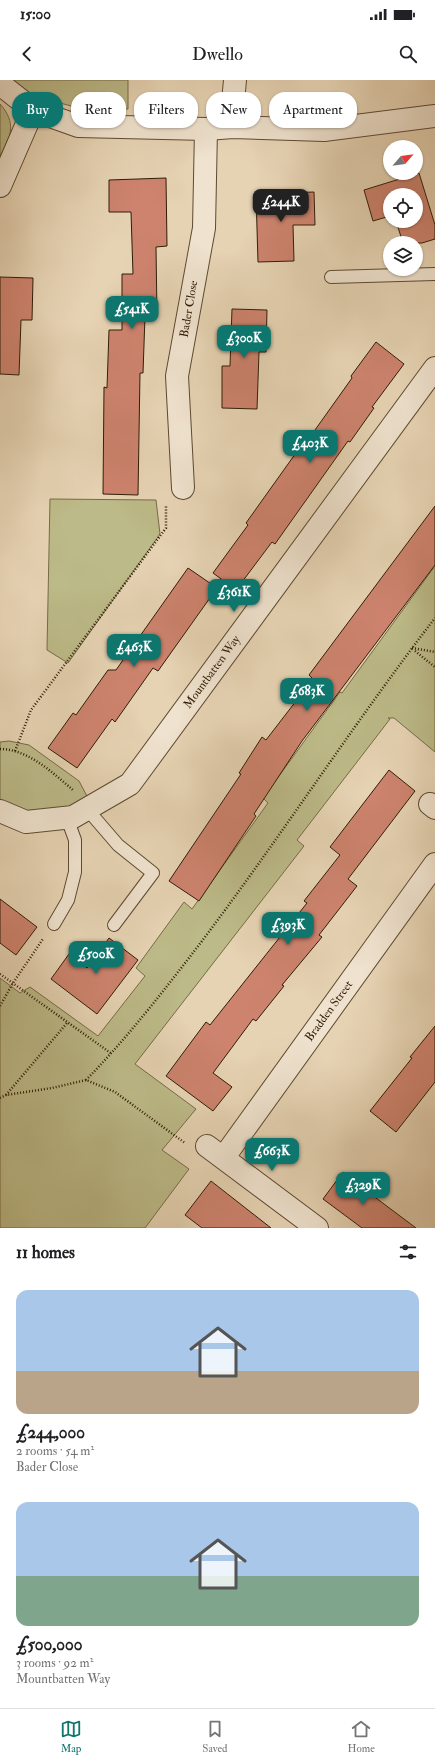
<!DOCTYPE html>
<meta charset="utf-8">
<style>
:root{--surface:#fff;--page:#f2f2f2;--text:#202124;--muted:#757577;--line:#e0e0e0;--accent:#0f766e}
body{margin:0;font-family:"IM FELL Double Pica",serif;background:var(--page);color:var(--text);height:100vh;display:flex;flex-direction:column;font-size:15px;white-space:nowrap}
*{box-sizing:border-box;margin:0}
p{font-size:13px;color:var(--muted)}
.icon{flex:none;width:22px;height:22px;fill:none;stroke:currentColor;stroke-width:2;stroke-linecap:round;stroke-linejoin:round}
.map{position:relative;height:1148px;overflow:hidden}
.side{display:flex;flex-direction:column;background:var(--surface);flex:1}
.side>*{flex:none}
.guide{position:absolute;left:12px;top:12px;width:411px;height:36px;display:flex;gap:8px}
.needle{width:26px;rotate:62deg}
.fabs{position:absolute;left:383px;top:60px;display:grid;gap:8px}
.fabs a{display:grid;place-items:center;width:40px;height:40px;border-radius:50%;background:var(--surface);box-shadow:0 1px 3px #0004;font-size:20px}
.price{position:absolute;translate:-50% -34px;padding:0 9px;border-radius:8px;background:var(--accent);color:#fff;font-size:13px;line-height:26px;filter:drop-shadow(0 1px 2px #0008)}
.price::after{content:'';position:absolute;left:50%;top:24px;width:12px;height:9px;margin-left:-6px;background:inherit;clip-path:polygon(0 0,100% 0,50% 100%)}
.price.on{background:#222;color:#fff}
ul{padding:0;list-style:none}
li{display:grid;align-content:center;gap:8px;height:212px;padding:0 16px}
li span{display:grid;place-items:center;height:124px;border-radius:12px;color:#555}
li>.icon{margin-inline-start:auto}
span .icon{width:72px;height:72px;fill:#fffc;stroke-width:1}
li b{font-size:17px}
h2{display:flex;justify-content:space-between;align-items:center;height:48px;padding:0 16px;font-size:17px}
.tag{padding:0 14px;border-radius:16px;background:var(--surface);box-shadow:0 1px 3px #0004;font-size:14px;line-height:36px}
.tag.on{background:var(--accent);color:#fff}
.status{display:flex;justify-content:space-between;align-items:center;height:28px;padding:0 20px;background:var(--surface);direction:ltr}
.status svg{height:11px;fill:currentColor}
header{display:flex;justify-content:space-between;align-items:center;height:52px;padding:0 16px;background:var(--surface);font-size:18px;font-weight:600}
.tab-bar{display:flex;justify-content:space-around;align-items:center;height:56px;border-top:1px solid var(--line);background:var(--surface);font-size:11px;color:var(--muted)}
.tab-bar a{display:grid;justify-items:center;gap:2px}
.tab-bar .on{color:var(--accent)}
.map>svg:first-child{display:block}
</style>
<div class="status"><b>15:00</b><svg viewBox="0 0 49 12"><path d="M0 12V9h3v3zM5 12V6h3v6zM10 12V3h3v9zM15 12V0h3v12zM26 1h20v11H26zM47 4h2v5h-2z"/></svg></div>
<header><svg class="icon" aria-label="back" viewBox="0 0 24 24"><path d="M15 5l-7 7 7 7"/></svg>Dwello<svg class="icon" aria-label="search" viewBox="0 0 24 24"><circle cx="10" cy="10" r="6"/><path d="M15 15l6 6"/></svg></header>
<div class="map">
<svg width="435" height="1148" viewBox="0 0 435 1148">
<rect width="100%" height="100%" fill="#e6d3b3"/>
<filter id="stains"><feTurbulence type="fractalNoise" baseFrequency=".005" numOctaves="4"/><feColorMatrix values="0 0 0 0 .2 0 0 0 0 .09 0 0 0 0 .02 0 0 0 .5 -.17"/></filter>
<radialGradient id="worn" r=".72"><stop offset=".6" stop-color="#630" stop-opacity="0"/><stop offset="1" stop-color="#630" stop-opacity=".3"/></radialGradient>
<!-- green -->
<g fill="#bcba88" stroke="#766b47">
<polygon points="13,0 128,0 128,29 75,27 34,16"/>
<path d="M0,24C17,43 11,57 0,76Z"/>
<polygon points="50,419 156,420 160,454 68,583 47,570"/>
<polygon points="435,486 435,672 394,638 388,638 390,639 297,760 304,766 135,984 196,1029 162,1070 189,1089 145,1148 0,1148 0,898 20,913 30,907 98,956 145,896 136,888 184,822 192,829 268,723 263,718 340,612 342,613"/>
<path d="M9,661L29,665L79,701L89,720C83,723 76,728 69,729C45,736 21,732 0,720V662Z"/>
</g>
<!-- building -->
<g fill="#cd836e" stroke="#301c06">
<polygon points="419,93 435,145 435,159 422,163 403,163 396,141 416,141 416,115 390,115 390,136 373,141 364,110"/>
<polygon points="166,98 167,166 156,167 157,236 145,236 143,293 140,293 138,415 103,414 104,307 107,308 109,250 122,250 122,194 133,194 131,132 109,132 109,100"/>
<polygon points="314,112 315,145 293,145 294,181 258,182 256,114"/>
<polygon points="0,197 33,198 32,240 21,240 19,295 0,294"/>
<polygon points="232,229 267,230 266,272 259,272 257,329 222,328 222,286 230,286"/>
<polygon points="376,262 404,284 372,327 374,328 350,362 348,361 275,464 272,462 236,510 213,493 248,445 246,443 308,356 310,357 352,298 351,296"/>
<polygon points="435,426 435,485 302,661 254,734 256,736 199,821 169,801 241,694 239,693 262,657 266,660 313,599 309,595"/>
<polygon points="188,488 217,508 158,591 153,588 115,642 112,639 77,688 48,668 73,633 76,635 108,590 116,590"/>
<polygon points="389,690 415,711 348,799 357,806 319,855 322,857 282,905 284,906 256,941 253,939 213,993 232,1007 213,1031 166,996 206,942 210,945 307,823 304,821 340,775 330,767"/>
<polygon points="0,819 37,847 16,875 0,863"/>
<polygon points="109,858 138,880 97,934 51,899 69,874 87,888"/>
<polygon points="435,946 435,1002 396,1052 370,1031 412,978 410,977"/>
<polygon points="343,1092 360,1106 416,1148 362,1148 323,1119"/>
<polygon points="211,1101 271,1148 202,1148 185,1135"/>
</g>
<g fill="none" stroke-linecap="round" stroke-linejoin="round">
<!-- service casing -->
<g stroke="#5e4a31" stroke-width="14">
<g id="service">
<polyline points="331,197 435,194"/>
<polyline points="87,729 118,765 153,793 114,845"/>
<polyline points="54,844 68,820 75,792 75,760 67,738"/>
</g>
</g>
<!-- minor casing -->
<g stroke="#5e4a31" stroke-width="24">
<g id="minor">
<polyline points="0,4 33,30 78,46 206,49 233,47 324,50 435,36"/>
<polyline points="233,22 235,0"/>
<polyline points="0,106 33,30"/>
<polyline points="183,408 177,296 204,148 206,49"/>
<polyline points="430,724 435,728"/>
<polyline points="0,731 26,742 73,737 130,704 435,288"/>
<polyline points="207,1066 317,1148"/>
<polyline points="224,1077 435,784"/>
</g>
</g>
<!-- path -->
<g stroke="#301c06" stroke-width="2.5" stroke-dasharray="1 2" stroke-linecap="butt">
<polyline points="412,568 435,572"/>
<polyline points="415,571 435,587"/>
<path d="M0,669C28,669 53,693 73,710"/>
<polyline points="15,671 31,630 166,448 166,425"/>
<polyline points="0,894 112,974"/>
<polyline points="0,926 13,903 43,859"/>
<path d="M86,1000C129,956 165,909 202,861C282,755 354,643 435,538"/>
<polyline points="6,1015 67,943"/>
<polyline points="0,1018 6,1015 52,1008 86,1000 115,1012 185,1063"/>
</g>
<!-- service -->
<use href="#service" stroke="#efe2ce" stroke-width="12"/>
<!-- minor -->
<use href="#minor" stroke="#efe2ce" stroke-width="22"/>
</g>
<g text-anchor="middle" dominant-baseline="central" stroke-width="3" stroke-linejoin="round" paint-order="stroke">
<!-- street labels -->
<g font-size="12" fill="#301c06" stroke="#efe2ce">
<text transform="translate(189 229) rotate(-80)">Bader Close</text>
<text transform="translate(212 592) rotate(-54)">Mountbatten Way</text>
<text transform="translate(329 931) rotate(-54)">Bradden Street</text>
</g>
</g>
<rect width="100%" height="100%" filter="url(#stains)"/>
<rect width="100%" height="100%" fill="url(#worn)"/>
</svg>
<div class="fabs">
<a><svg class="needle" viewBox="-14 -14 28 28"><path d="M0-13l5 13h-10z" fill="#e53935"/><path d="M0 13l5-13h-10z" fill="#757577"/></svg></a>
<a><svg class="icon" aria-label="locate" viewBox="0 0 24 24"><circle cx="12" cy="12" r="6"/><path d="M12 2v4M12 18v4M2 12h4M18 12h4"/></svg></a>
<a><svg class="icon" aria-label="layers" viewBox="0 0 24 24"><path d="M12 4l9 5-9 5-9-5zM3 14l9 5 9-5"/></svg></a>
</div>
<b class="price on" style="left:281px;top:143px">£244K</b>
<b class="price" style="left:132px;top:250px">£541K</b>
<b class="price" style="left:244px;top:279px">£300K</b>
<b class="price" style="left:310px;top:384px">£403K</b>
<b class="price" style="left:234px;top:533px">£361K</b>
<b class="price" style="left:134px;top:588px">£463K</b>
<b class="price" style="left:307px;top:632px">£683K</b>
<b class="price" style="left:288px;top:866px">£393K</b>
<b class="price" style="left:96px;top:895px">£500K</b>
<b class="price" style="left:272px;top:1092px">£663K</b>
<b class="price" style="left:363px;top:1126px">£329K</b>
<div class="guide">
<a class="tag on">Buy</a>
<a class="tag">Rent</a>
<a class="tag">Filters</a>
<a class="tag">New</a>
<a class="tag">Apartment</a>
</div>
</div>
<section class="side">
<h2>11 homes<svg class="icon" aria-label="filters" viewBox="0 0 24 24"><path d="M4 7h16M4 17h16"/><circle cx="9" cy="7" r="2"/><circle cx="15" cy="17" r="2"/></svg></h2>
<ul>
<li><span style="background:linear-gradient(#a9c7e8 65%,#b9a48a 0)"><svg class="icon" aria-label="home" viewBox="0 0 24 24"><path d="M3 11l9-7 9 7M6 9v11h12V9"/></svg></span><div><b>£244,000</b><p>2 rooms · 54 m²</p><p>Bader Close</p></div></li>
<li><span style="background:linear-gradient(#a9c7e8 60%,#7fa58c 0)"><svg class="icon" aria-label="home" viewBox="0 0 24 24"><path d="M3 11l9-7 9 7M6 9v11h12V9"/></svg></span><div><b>£500,000</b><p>3 rooms · 92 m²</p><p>Mountbatten Way</p></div></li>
</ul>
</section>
<nav class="tab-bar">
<a class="on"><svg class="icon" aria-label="map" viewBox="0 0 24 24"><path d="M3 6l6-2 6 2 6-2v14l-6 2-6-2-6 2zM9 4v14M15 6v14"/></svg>Map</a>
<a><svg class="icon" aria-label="saved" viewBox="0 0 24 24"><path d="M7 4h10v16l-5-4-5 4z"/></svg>Saved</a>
<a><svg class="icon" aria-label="home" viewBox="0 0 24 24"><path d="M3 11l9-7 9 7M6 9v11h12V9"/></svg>Home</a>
</nav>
